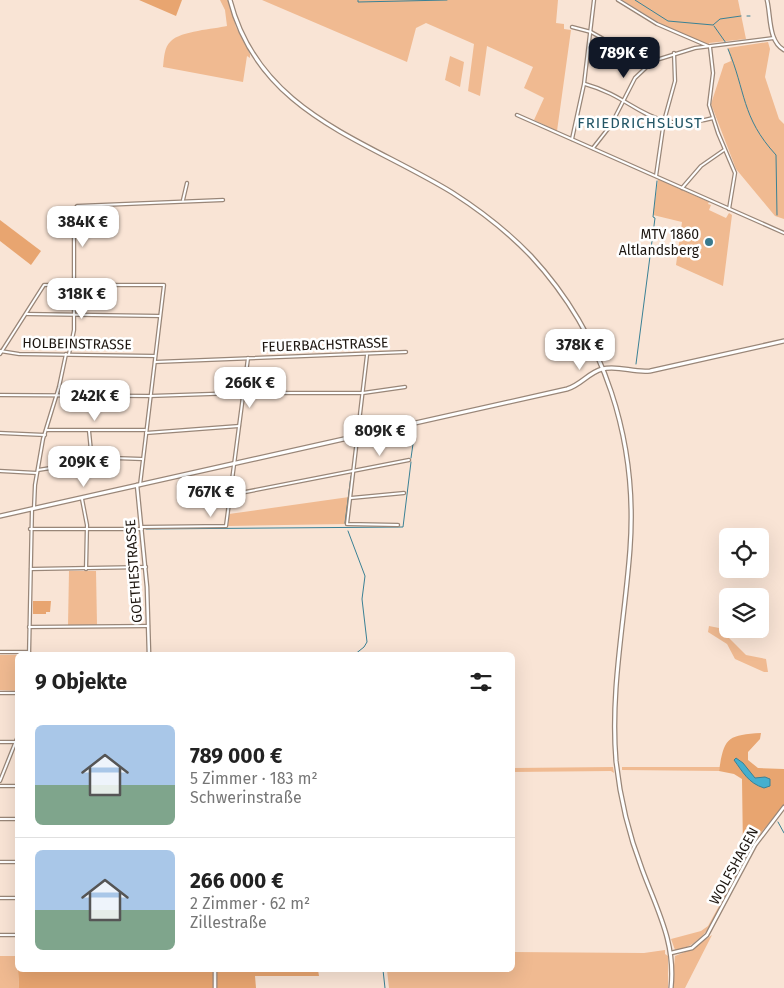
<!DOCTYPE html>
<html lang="de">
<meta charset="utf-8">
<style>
:root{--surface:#fff;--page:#f6f6f6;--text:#222;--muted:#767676;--line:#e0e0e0;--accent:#111827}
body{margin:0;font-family:"Fira Sans",sans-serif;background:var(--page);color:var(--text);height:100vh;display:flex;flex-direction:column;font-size:19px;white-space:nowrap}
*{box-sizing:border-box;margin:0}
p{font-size:16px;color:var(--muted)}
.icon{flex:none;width:28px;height:28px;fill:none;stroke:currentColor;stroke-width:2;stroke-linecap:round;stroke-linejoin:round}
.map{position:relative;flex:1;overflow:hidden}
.panel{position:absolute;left:15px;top:652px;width:500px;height:320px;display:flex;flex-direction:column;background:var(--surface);border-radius:8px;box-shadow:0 5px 20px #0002}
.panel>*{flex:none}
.buttons{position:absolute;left:719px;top:528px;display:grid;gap:10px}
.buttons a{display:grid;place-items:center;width:50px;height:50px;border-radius:8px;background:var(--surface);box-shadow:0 5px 20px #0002;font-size:25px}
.price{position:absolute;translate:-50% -42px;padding:0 11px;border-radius:10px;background:#fff;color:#222;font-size:16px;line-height:32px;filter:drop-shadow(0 1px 2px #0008)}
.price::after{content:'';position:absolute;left:50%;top:30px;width:15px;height:11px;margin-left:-8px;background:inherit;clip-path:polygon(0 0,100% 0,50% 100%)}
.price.on{background:var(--accent);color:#fff}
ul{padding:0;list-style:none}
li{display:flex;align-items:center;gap:15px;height:125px;padding:0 20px}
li+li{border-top:1px solid var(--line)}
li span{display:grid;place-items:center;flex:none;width:140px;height:100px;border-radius:8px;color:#555}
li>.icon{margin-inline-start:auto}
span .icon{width:60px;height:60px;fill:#fffc;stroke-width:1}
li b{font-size:21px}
h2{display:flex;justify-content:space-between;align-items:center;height:60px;padding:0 20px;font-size:21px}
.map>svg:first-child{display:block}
</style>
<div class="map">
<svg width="784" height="988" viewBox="0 0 784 988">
<rect width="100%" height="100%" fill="#f9e4d5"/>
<!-- green -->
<g fill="#f0ba91">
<path d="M220,0H228L236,27L250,54V58L247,56L243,82L163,67C164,58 164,47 171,41C181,31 214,29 227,26L225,10Z"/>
<polygon points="262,0 558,0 556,23 564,24 564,29 571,30 557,131 534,120 544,98 524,88 533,67 487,46 480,96 468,91 474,44 426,23 416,28 407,62"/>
<polygon points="622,0 738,0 746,39 709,43 709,46 668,28"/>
<polygon points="768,42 770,49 765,77 779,119 784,124 784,219 775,216 736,169 711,104 724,64 731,61 728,48"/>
<polygon points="450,56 464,62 460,87 445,80"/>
<polygon points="658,179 709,202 708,204 711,205 709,210 726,218 729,213 732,215 723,286 676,265 682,222 653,215"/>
<polygon points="349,497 345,524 228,526 229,514"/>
<polygon points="69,571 96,571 97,625 68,625"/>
<polygon points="709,626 719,628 746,655 766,659 768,672 764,672 735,659 727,644 708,632"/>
<polygon points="0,655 26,655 18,655 17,691 0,690"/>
<polygon points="613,767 614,773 611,771 512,772 513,768"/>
<polygon points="622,767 720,767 719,771 622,770"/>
<path d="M748,853C734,881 711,949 675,950L671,939L701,931L708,926Z"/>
<polygon points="712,935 685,988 672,988 675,956 690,950"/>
<polygon points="665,950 665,954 668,956 668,988 389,988 387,970 512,970 513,952 644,953"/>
<polygon points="0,956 17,956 19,988 0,988"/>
</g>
<!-- forest -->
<g fill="#e8a570">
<polygon points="139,0 182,0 176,16"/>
<polygon points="0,220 41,251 31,265 0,241"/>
<polygon points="33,601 51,601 50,612 46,612 46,614 33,614"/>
<path d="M761,733L760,739L748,752V760L758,768L784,769V805L759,835L748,853L743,851L742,779L734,774L719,771C724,738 727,735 761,733Z"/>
<polygon points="18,970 318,970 319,976 255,976 256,988 19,988"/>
</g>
<!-- water -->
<path fill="#46afce" stroke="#3a8195" d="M736,758L743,763L755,778L765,777L770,779V786L764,788C748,783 743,772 734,760Z"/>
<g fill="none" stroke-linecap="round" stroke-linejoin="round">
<!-- stream -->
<g stroke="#3a8195" stroke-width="1">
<polyline points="358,0 358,2 447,0"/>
<polyline points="635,0 668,21 713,25 720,19 741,16"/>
<polyline points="747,16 750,16"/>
<polyline points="714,26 726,43"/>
<path d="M728,49C746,91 741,117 776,155L777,215"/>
<polyline points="636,364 655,218 653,217 657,181"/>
<polyline points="411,458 415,430"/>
<polyline points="345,523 351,476"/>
<polyline points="146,529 403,527 411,462"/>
<polyline points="348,531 365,576 362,599 367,642 364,647 354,655"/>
<polyline points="778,822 784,833"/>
<polyline points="383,970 385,988"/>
</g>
<!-- minor casing -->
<g stroke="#998678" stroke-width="4.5">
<g id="minor">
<polyline points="618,0 657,24 708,46"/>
<polyline points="572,27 591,32 648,64"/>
<polyline points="710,47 713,73 709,105 718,133 735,173 729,209"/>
<path d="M585,84C639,99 647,135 713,118"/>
<polyline points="517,115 784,233"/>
<polyline points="572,139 584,84 594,0"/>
<polyline points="593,148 611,125 635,78 653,61 695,48 774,38"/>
<polyline points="656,176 664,121 675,81 674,53"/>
<polyline points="682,188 701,166 724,150"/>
<polyline points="183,200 187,183"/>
<polyline points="27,314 160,316"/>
<polyline points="0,351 19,354 155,356"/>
<polyline points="0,354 44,285 164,285 140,485"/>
<polyline points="69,354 74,330 74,210 77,206 223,200"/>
<polyline points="367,355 347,524 398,525"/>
<polyline points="155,362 406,352"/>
<polyline points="0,395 150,396 240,393 363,393 405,387"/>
<polyline points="47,430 145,430"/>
<polyline points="89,431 92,461"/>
<polyline points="0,433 45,435"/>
<polyline points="146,433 239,426"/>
<polyline points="38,470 114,458 142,459"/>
<polyline points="0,471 37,473"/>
<polyline points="230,495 409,460"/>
<polyline points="351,498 404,493"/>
<polyline points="82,499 87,525 86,569"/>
<polyline points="34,508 35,485 43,439 59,387 66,354"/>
<polyline points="142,527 226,526 248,358"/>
<polyline points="30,529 142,529"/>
<polyline points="31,569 146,567"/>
<polyline points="29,627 148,626"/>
<polyline points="0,652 29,652"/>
<polyline points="29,655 32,509"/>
<polyline points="0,693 18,693"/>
<polyline points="0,742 15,742"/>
<polyline points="0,781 18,736"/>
<polyline points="0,786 18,786"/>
<polyline points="0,819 18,819"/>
<polyline points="0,862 18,862"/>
<polyline points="0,898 18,898"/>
<polyline points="0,935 18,935"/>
</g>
</g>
<!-- tertiary casing -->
<g stroke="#998678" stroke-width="5">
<g id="tertiary">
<path d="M767,0C771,16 768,41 784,50"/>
<polyline points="137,485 147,587 149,655"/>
<polyline points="671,953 692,948 707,935 755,845 784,807"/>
<polyline points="215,988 215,970"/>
</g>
</g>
<!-- secondary casing -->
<g stroke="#998678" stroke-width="5.5">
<g id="secondary">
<path d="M230,0C259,113 365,139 453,193C481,211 508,232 531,256C605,336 638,441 630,549C625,619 610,690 616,761C620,798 629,835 642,869C657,910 676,943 671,988"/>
<path d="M0,516L567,389C581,385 588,373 602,369C619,365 633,373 650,371L784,341"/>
</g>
</g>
<!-- minor -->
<use href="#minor" stroke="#fff" stroke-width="2"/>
<!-- tertiary -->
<use href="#tertiary" stroke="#fff" stroke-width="2.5"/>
<!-- secondary -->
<use href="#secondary" stroke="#fff" stroke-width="3"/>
</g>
<!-- markers -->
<circle fill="#39798d" stroke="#fff" stroke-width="2" cx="709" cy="242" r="5"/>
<g text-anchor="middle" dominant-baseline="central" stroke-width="5" stroke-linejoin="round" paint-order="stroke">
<!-- poi labels -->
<g font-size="14" fill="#1d1610" stroke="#fff" text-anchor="end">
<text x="699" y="234">MTV 1860<tspan x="699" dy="16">Altlandsberg</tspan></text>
</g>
<!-- street labels -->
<g font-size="14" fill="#1d1610" stroke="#fff">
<text transform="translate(77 344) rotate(1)">HOLBEINSTRASSE</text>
<text transform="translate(325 345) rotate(-2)">FEUERBACHSTRASSE</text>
<text transform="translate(134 571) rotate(-94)">GOETHESTRASSE</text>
<text transform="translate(734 866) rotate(-61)">WOLFSHAGEN</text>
</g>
<!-- neighbourhood labels -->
<g font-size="15" letter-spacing="1" fill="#235666" stroke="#fff">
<text x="640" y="123">FRIEDRICHSLUST</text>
</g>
</g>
</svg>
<div class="buttons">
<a><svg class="icon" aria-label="locate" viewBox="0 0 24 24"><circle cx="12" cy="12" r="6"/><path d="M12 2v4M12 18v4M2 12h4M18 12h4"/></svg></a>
<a><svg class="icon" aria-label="layers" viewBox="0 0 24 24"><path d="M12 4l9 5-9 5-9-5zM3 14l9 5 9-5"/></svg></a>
</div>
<b class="price on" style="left:624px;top:79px">789K €</b>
<b class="price" style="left:83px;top:248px">384K €</b>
<b class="price" style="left:82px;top:320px">318K €</b>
<b class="price" style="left:580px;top:371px">378K €</b>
<b class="price" style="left:250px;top:409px">266K €</b>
<b class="price" style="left:95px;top:422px">242K €</b>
<b class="price" style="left:380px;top:457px">809K €</b>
<b class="price" style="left:84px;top:488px">209K €</b>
<b class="price" style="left:211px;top:518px">767K €</b>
<section class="panel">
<h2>9 Objekte<svg class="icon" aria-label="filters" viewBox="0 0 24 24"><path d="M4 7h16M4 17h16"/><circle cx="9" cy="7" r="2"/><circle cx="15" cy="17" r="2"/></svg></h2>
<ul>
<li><span style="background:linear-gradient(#a9c7e8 60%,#7fa58c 0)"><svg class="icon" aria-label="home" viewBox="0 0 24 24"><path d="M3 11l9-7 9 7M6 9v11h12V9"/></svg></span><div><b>789 000 €</b><p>5 Zimmer · 183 m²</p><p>Schwerinstraße</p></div></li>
<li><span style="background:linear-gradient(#a9c7e8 60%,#7fa58c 0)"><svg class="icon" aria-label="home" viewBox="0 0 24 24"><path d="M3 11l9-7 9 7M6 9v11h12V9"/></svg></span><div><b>266 000 €</b><p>2 Zimmer · 62 m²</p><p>Zillestraße</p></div></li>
</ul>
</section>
</div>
